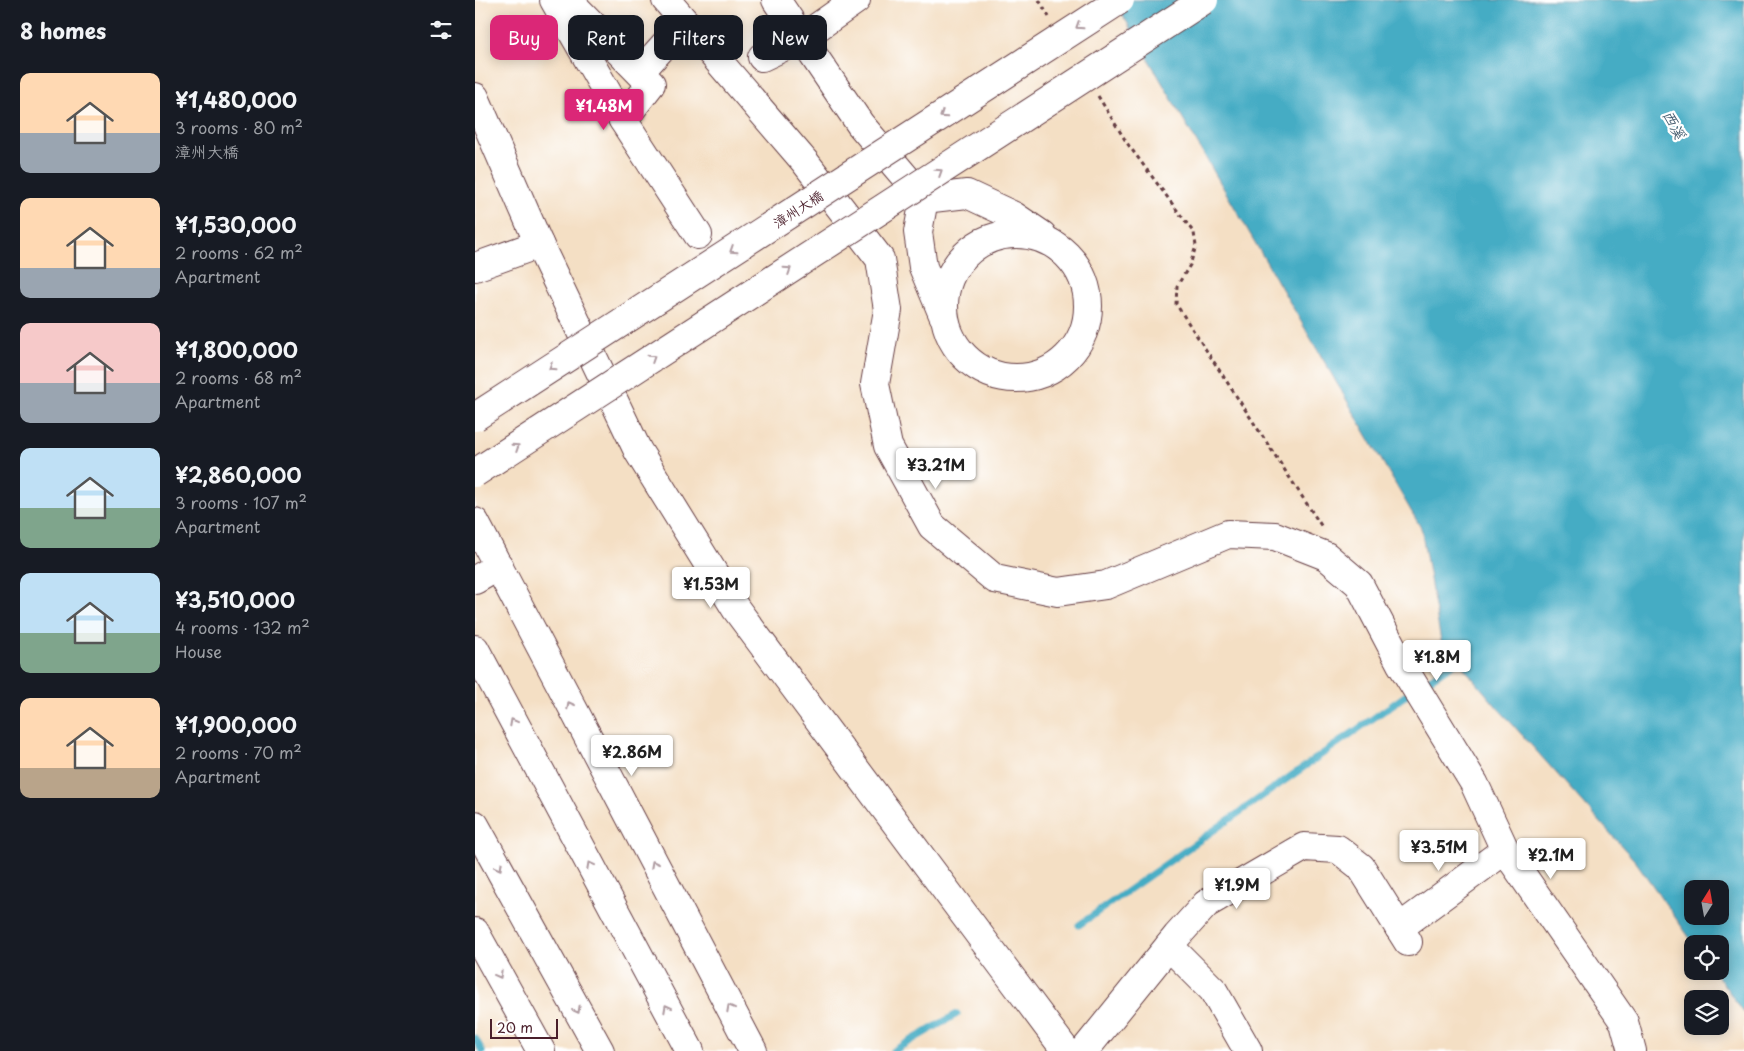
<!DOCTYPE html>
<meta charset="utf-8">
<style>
:root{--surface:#171b24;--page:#20242c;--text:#f1f3f6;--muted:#9ea1a6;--accent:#db2777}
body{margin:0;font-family:"Playpen Sans","LXGW WenKai TC",sans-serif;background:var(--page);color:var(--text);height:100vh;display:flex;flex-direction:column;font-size:19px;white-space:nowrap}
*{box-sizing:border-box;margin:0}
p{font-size:16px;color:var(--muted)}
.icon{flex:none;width:28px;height:28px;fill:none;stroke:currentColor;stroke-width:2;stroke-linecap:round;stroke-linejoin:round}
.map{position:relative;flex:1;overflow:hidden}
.side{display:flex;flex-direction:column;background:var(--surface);width:475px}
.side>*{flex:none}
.banner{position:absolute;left:15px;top:15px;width:475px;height:45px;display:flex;gap:10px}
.needle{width:32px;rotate:11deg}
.controls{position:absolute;left:1209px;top:880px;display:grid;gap:10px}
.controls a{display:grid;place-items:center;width:45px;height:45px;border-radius:10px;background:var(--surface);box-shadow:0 2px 12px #0003;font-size:25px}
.scale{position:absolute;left:15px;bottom:12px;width:68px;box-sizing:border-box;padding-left:5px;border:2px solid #4a1f2b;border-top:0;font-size:14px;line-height:18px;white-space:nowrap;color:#4a1f2b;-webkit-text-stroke:4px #fff;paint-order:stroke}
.price{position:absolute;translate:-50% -42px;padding:0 11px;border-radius:5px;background:#fff;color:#222;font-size:16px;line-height:32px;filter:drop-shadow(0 1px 2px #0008)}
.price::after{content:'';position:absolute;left:50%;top:30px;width:15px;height:11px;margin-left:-8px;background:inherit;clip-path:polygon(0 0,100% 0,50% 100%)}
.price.selected{background:var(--accent);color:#fff}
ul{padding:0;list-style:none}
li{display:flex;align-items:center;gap:15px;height:125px;padding:0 20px}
li span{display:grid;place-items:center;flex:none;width:140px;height:100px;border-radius:10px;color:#555}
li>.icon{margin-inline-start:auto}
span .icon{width:60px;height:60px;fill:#fffc;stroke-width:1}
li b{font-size:21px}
h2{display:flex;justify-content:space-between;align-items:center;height:60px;padding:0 20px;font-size:21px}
.tag{padding:0 18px;border-radius:10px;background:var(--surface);box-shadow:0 2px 12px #0003;font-size:18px;line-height:45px}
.tag.selected{background:var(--accent);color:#fff}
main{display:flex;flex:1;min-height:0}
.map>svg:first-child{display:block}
</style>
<main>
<section class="side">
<h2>8 homes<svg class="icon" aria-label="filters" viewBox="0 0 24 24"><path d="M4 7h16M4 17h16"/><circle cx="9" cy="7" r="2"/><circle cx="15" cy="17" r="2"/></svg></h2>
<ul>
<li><span style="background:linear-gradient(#ffd9b3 60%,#9aa5b1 0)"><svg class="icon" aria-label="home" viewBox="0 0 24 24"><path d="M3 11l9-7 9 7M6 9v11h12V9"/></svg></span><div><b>¥1,480,000</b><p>3 rooms · 80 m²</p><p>漳州大橋</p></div></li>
<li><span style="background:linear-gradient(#ffd9b3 70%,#9aa5b1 0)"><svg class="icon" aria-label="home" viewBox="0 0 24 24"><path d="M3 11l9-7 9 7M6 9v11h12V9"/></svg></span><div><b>¥1,530,000</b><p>2 rooms · 62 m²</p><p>Apartment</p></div></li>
<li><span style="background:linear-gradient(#f6c9c9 60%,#9aa5b1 0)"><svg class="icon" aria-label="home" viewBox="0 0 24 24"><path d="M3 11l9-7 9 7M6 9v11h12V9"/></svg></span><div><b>¥1,800,000</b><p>2 rooms · 68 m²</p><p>Apartment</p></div></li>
<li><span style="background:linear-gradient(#bfe0f5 60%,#7fa58c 0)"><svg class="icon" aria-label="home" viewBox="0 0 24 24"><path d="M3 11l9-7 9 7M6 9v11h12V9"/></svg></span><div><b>¥2,860,000</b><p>3 rooms · 107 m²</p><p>Apartment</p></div></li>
<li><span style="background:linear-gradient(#bfe0f5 60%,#7fa58c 0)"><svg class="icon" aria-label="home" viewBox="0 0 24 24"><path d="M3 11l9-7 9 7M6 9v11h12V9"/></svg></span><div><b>¥3,510,000</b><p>4 rooms · 132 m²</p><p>House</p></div></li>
<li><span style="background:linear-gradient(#ffd9b3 70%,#b9a48a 0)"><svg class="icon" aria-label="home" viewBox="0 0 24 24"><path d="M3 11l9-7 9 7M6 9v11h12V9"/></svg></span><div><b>¥1,900,000</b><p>2 rooms · 70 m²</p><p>Apartment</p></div></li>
</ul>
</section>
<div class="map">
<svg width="1269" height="1051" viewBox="0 0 1269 1051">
<rect width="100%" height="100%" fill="#fff"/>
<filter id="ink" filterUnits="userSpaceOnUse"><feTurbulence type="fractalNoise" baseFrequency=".02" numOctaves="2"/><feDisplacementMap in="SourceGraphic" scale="10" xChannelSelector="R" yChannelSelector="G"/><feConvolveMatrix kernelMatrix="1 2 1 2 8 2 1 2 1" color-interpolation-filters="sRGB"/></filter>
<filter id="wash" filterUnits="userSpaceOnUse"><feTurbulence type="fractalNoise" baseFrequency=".0096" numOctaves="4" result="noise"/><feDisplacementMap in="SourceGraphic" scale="20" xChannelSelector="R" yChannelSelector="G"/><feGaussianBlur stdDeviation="1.12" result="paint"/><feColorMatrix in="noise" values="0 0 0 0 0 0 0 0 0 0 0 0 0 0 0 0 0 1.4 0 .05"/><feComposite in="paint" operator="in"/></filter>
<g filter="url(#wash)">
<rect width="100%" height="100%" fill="#f4dfc4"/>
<!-- water -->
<path fill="#44acc4" stroke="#476678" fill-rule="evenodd" d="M639,0H1269V1013L1239,971H1245V944H1219L1161,862L1021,706L966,641L946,528ZM1218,889H1245V916H1218Z"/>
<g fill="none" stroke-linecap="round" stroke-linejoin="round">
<!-- stream -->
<g stroke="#44acc4" stroke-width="7">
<polyline points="946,685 989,657"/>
<polyline points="604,925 937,691"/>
<polyline points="0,1038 7,1051"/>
<polyline points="418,1051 482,1014"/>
</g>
</g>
</g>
<g filter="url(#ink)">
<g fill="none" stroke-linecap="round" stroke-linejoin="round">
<!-- minor casing -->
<g stroke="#643c42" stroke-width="30">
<g id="minor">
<polyline points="79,0 148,120 223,235"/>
<polyline points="93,0 176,84 148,120"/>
<polyline points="191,0 330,162 405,259 413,310 400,384 413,446 457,526 520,579 583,592 631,585 753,534 800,536 851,556 884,584 926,664 999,783 1030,850 1149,1022 1157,1051"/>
<polyline points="301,0 385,124 449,199 492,194 539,216 567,235"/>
<polyline points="287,57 327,38 381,0"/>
<polyline points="165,72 210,22"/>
<polyline points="0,97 64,244 163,451 261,609 591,1051"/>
<polyline points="449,199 443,232 448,267 468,315"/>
<circle cx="541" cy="306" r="72"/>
<polyline points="0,267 64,244"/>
<polyline points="0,522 278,1051"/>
<polyline points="924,928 1030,850"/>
<polyline points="0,932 66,1051"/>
<polyline points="694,946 738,990 773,1051"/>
<polyline points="609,1051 702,936 731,904 829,847 863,849 886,867 933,942"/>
</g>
</g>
<!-- highway casing -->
<g stroke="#643c42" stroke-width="30">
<g id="highway">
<polyline points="0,580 24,566"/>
<polyline points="0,649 215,1051"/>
<polyline points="0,825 125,1051"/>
</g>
</g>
<!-- path -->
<g stroke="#643c42" stroke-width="3" stroke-dasharray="4 4" stroke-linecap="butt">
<polyline points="564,0 574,17"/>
<polyline points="623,96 652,143 719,233 721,246 715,265 702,286 701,304 847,527"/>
</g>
<!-- minor -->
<use href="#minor" stroke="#fff" stroke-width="28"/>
<!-- highway -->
<use href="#highway" stroke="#fff" stroke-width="28"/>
<!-- highway-bridge casing -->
<g stroke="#643c42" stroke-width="30" stroke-linecap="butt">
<g id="highway-bridge">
<polyline points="0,417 645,0"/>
<polyline points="0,473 729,0"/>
</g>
</g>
<!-- highway-bridge -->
<use href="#highway-bridge" stroke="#fff" stroke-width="28"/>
</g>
<!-- one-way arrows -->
<defs><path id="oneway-chevron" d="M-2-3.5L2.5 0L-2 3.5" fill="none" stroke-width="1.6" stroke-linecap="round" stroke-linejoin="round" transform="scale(1.25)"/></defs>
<g stroke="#ae9aa0">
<use href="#oneway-chevron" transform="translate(604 26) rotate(147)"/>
<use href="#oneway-chevron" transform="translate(468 115) rotate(147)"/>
<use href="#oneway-chevron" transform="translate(464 172) rotate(-33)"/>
<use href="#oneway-chevron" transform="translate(258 250) rotate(147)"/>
<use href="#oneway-chevron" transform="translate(313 270) rotate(-33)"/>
<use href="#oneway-chevron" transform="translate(177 358) rotate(-33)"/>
<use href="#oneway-chevron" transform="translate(77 367) rotate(147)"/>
<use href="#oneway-chevron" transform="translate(41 447) rotate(-33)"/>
<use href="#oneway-chevron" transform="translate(95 705) rotate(-118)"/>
<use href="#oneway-chevron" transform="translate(38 722) rotate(-118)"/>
<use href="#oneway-chevron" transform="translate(179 864) rotate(-118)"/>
<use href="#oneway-chevron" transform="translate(115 865) rotate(-118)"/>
<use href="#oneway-chevron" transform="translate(24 867) rotate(61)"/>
<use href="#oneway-chevron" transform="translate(24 975) rotate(61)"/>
<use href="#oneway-chevron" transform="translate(192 1008) rotate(-118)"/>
<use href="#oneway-chevron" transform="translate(255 1008) rotate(-118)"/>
<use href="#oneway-chevron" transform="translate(102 1010) rotate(61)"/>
</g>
</g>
<g text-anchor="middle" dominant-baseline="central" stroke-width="4.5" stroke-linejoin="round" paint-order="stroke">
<!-- street labels -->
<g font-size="14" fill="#4a1f2b" stroke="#fff">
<text transform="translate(323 209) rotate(-33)">漳州大橋</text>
</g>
<!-- water labels -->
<g font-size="15" font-style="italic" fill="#475e70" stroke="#fff">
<text transform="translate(1200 124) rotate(61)">西溪</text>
</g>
</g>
</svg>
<div class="controls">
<a><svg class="needle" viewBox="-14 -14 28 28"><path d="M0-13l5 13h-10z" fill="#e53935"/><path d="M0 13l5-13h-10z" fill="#9ea1a6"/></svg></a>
<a><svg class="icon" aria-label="locate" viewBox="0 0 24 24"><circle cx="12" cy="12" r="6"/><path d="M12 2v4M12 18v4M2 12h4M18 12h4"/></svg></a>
<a><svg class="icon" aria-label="layers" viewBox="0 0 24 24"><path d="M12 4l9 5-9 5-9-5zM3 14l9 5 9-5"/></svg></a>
</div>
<div class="scale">20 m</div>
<b class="price selected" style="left:129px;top:131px">¥1.48M</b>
<b class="price" style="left:461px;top:490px">¥3.21M</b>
<b class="price" style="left:236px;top:609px">¥1.53M</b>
<b class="price" style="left:962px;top:682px">¥1.8M</b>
<b class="price" style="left:157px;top:777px">¥2.86M</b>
<b class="price" style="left:964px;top:872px">¥3.51M</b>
<b class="price" style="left:1076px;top:880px">¥2.1M</b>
<b class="price" style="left:762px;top:910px">¥1.9M</b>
<div class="banner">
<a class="tag selected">Buy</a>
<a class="tag">Rent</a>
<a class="tag">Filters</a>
<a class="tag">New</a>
</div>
</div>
</main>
